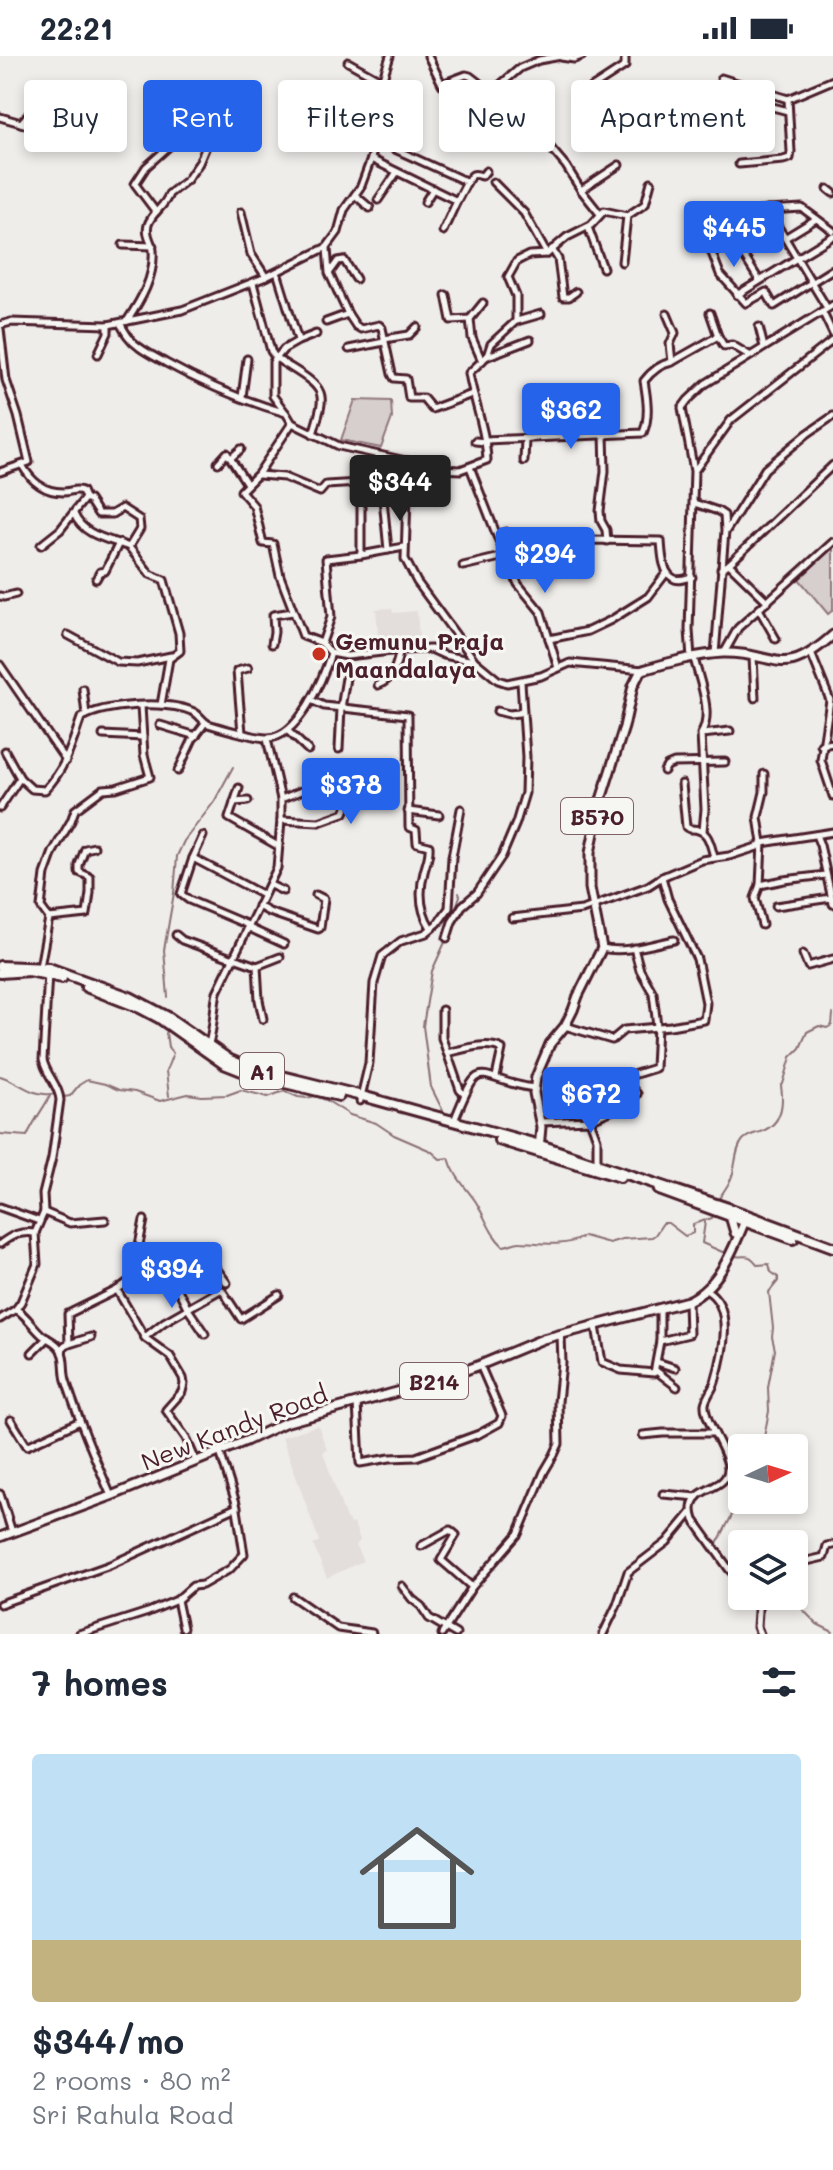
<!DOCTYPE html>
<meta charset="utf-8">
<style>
:root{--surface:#fff;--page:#f2f2f3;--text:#1f2937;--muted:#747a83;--accent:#2563eb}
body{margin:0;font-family:Mali,sans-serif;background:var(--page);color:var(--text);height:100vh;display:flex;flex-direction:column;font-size:30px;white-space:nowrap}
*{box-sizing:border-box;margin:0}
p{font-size:26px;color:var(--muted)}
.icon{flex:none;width:44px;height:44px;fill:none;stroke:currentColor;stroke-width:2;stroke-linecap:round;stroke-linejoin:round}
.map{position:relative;height:1578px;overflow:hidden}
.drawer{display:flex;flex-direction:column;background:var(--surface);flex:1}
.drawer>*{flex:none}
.guide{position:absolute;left:24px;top:24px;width:786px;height:72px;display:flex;gap:16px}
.needle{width:52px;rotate:86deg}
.fabs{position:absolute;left:728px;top:1378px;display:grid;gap:16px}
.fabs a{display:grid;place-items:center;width:80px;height:80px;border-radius:8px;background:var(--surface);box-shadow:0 4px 12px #0003;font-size:40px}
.price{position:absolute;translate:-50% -68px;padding:0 18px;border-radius:8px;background:var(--accent);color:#fff;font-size:26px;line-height:52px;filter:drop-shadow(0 2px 4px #0008)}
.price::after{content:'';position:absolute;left:50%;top:48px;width:24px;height:18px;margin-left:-12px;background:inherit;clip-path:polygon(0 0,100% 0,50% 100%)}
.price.current{background:#222;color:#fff}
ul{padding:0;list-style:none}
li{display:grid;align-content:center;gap:16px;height:424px;padding:0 32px}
li span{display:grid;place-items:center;height:248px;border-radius:8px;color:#555}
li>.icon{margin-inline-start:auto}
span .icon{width:144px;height:144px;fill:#fffc;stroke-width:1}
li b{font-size:34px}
h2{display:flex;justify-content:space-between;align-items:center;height:96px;padding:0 32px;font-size:34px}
.chip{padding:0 28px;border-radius:8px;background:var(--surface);box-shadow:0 4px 12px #0003;font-size:28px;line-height:72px}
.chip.current{background:var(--accent);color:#fff}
.status{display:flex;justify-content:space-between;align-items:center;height:56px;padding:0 40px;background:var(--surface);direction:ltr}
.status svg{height:22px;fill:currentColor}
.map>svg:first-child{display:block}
</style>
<div class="status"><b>22:21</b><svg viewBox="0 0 49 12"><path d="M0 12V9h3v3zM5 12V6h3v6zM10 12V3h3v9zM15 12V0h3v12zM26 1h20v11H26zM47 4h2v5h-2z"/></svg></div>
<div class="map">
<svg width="833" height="1578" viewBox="0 0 833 1578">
<rect width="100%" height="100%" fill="#efedea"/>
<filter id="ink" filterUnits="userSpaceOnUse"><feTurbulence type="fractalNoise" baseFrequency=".0125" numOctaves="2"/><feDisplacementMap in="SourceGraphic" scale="16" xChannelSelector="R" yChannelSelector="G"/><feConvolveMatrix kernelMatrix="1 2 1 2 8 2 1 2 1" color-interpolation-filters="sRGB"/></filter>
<g filter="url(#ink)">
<!-- built -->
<g fill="#e3dedc">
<polygon points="392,552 393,557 417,555 419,580 414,581 415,591 379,594 376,553"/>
<polygon points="318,1369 327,1394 323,1396 346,1463 348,1463 350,1468 354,1467 360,1484 356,1490 363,1505 327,1522 313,1489 319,1485 282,1381"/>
</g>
<!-- green -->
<g fill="#d7cfce" stroke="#90777c" stroke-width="2">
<polygon points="355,344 391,345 392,362 381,392 341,384"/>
<polygon points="833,491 833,554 828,558 799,523"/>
</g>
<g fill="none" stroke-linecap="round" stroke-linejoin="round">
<!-- stream -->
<g stroke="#8a6f74" stroke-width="2">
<polyline points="452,862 460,840 459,837"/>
<polyline points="446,884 432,915 423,970 431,1031 446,1061"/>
<polyline points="168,941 164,894 174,837 177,800 184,785 214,746 233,711"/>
<polyline points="166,977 168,991 173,997 166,1015 169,1040"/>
<path d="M0,1020C18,1025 31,1040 50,1038"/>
<path d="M0,1078L27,1080C34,1064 44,1052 51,1038L64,1041L70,1040L79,1029L87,1024L105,1028L119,1034L135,1036L160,1045L188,1038L202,1040L227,1039L241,1034L268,1041L284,1035L298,1041L307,1042L315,1040L326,1044L350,1059L376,1067L394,1079L431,1095L440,1103L449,1102C454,1121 466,1131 476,1146C485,1161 490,1178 503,1190C510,1190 515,1185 521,1186C543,1187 566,1192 584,1180L609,1187L622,1183L652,1181L655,1179L663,1167H668L685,1180L693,1177V1168L712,1162L714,1157"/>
<path d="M717,1147C721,1137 729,1130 732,1120C736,1109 735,1093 743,1084C748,1079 754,1078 760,1076C781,1069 784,1049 781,1030L783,1028L791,1001L800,992L807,976L819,970L827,972L832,969L833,958"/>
<polyline points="705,1166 702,1187 727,1198"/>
<path d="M733,1200C748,1202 747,1196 758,1209L769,1208L771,1216L778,1221V1225L769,1236L773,1272L772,1281L775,1294L768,1331L769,1355L762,1392"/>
<polyline points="717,1488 742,1440"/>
<polyline points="789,1540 817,1568 833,1576"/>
</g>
<!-- minor casing -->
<g stroke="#4a1f2b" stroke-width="11">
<g id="minor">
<polyline points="428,0 442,28 466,19 470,20 526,63 566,110 581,134 600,158"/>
<polyline points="561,1 574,3 582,0"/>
<polyline points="348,6 382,25"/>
<polyline points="721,22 788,43"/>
<polyline points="492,36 520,12 539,4 561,0"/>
<polyline points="585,36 625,10 625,0"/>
<polyline points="788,43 833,24"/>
<polyline points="746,49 752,31"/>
<polyline points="765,49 788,55"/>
<polyline points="0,61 21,67 39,46"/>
<polyline points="21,67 37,72"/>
<polyline points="371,103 457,145 467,126 375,84"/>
<polyline points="739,108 783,104 790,102 791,96 788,43"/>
<path d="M467,126C472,118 473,117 482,120L486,115"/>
<polyline points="493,126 524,157 547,198"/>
<polyline points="828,133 833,137"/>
<polyline points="581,134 619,109"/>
<polyline points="355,139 370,152"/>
<polyline points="378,144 397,116"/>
<polyline points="425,146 433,133"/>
<polyline points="768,154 827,252"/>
<polyline points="156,156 135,128 146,111 175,85"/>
<polyline points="241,156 251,198 266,221"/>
<polyline points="588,171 603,212"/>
<polyline points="443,175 457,145"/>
<polyline points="833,175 802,152 768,154 711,162 709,189 720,218 746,247 766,236 774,250 833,213"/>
<polyline points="785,182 816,163"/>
<polyline points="735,186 759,224"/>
<polyline points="123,189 153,190"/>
<polyline points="709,189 784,179"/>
<polyline points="327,192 329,217 348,258"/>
<polyline points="552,193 558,203 563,241 569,241 576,236"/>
<polyline points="622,206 627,160"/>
<polyline points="277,216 298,284"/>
<polyline points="330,216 338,205 344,204 356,223"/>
<path d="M253,227L271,295C276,304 281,305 290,311C329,335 325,338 313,378"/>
<polyline points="446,239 451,264 470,263"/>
<polyline points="737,239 833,180"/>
<polyline points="822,255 833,278"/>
<polyline points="710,257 718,280 724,290 732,289 749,299"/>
<polyline points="667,258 675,277 670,288 672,306"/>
<path d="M127,265C141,244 155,221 153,194C152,186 145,178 148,169C151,157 165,151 169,138L187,124L199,107L207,88"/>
<polyline points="517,265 541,258"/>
<polyline points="326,266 348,258 356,270 361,273 379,269 382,272 392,318 394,322 406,323 409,342 423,342 432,353 472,338"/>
<path d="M120,267C125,276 130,285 139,291C147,297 157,302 166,307C204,328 244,345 286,357L292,367L339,390L442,413L460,414L487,404C486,374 474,347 469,317L487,300L491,288L516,265V240L508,221L517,205L529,199L547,198L567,181L591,169L604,155L627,160L645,148L651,126"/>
<polyline points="0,269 11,266 108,269 182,254 266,221 327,191 338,176 344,154 361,130 371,103 375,84 382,25 390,0"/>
<polyline points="759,271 764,291"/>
<polyline points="0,273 6,324 18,360 29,406 0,416"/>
<polyline points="384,283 409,279 417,271"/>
<polyline points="349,293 384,286"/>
<polyline points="98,298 108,277 108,269"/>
<polyline points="488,300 530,284"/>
<polyline points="482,305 472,282 470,263 483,247"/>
<polyline points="242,341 247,303"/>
<polyline points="285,356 273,340 273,306 284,293 298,285 316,278"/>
<polyline points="292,367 258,418 241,435 254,450 263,487 273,488 280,520 303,580 322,587 331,597"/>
<polyline points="604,378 605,415 600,455 601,465 606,474 607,485"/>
<path d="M486,384L643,377C650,361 647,342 644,325C651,316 661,308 672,306L718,280"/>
<polyline points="475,385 486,386"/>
<polyline points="231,402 241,393"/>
<polyline points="408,405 405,503 417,526 475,605 498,624 507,627 541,620 570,607 643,614"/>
<polyline points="524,405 525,383"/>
<polyline points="218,407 227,397 247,428"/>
<path d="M22,409C31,425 43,436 63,436C71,436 74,432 82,435L85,442L60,474L41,489"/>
<path d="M470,411L497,480L506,476L521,489L552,486L580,488L590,484L661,485C662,496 662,516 673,522C678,526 687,522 692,521"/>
<polyline points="695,414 731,364 833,284"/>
<polyline points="259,419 284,421 320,436 326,429 359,427 361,433 361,499"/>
<polyline points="383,443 388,494"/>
<polyline points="694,447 718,455 724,459 725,475 715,598"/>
<path d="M74,458C83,480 109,483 129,491L140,473L139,463L122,452L112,458H98L89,444L85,442"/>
<polyline points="726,475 765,413 807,378 833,360"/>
<polyline points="497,480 518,528 541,556 558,612"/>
<polyline points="129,491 150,518 164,524 179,577 180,595 169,603 161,649"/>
<polyline points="729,508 768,546"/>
<polyline points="463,510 505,500"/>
<polyline points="721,513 729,508 833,409"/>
<polyline points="96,523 100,516 105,515 119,487"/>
<polyline points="0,540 4,541 16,538"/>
<polyline points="759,553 776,583"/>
<polyline points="68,579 118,606 137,607 171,600"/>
<polyline points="549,583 588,575 611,564 648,541 667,516"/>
<polyline points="322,587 331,561 326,503 361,499 404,491"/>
<polyline points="272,588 274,576 273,559 293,556"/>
<polyline points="331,597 347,600 400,594 431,593 444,599 474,605"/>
<polyline points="724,597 738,572 833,486"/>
<polyline points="811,597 830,644 821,704 833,740"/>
<polyline points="753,601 755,642"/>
<polyline points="691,602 689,574 694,415 682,352 688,344 705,328 833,249"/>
<path d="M694,602C699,624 714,658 701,678L705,753L703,775"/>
<polyline points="0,609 66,705"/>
<path d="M378,629C394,623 396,610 400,594"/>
<polyline points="83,633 86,659"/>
<path d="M311,644L324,650L408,659L409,771L416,774L417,787L429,790C430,800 426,807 424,816C419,835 420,855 431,872"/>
<polyline points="497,655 509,658 519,657 522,654"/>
<polyline points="160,669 196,680"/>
<polyline points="288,675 308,694"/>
<polyline points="242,677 237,615 248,612"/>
<polyline points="702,678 730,675"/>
<polyline points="103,679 143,681"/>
<polyline points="821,689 833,687"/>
<polyline points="339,693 341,652 346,622"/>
<polyline points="5,695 20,722"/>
<polyline points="178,715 193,683 205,667"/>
<polyline points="664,715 667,710 674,707 725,706"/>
<path d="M682,728L686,771L690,773C708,772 710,786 714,801"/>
<polyline points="239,732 229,762 278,790"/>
<polyline points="281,743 301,735"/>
<polyline points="234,746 248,745"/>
<path d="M0,752L20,722L32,733L45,734C66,712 71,690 81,662C104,648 168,644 194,656C200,659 202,665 208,668C217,671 260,683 268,682C299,681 323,623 331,597"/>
<polyline points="408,755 439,759"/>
<polyline points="281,764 319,766 344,757 350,742 368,732 363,717"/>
<polyline points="816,779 820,789 833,848"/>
<polyline points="203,780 193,802 263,839"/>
<polyline points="193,802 181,838 189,844 248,869"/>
<polyline points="270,829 283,835"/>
<polyline points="760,829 784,824 826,819"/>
<polyline points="258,850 269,856 318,873 320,872 324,843 316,839"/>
<polyline points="776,850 831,842"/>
<polyline points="49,862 87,858 90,837 90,821 79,816 79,809 85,793 94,791"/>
<polyline points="512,862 582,854 648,830 662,821 702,804 729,800 757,791 762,787 833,776"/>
<polyline points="762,869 755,842 760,829 762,787 758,761 764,736 764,718"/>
<polyline points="247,871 284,888"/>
<polyline points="176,879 182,884 234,903"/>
<polyline points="447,882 452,866 462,850 477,837 502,800 516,767 525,737 526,701 521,626"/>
<path d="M602,892C624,898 652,888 674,884"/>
<polyline points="803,898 808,910 833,903"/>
<polyline points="234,902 257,910 259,944 263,963"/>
<polyline points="257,910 280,901"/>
<polyline points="40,911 49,862 41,851 45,818 53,796 71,765 75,754 103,733 116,732 150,721 144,699 141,650"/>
<polyline points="442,954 442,982 460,1034 464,1038"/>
<polyline points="565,970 612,984 624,974 670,970 704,964 706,947 697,903 668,843 662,821"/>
<path d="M208,990C213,979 214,950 217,936L277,812L281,764V743L267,683"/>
<path d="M447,997C464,993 486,985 502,993L496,1021"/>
<polyline points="360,1045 369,1007 374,927 382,900 401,885 426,877 438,867 449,852 452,801 461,753"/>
<polyline points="590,1064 597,1083 597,1108"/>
<path d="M454,1065C482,995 475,1024 534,1032"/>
<polyline points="541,1066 590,1064 631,1046 637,1038 629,1029 626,1021 655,1012 657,970 653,937 640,914 634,892"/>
<polyline points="0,1151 39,1165"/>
<polyline points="44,1156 70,1167 105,1164"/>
<path d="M0,1188C12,1179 20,1175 35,1177"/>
<polyline points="167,1212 188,1253 205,1278"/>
<polyline points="143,1215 137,1199 144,1164"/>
<polyline points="117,1234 145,1282 170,1300 183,1322 184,1328 182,1336 166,1354 186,1382 196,1405"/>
<path d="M706,1234C735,1250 723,1299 715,1326C713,1333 706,1341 705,1348C704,1367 729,1396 728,1413C727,1438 682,1428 694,1464L729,1513L736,1520L742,1521"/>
<path d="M16,1253C27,1260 33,1271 42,1279C50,1285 56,1285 61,1294C66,1303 63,1314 66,1324C78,1364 95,1402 111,1440"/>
<path d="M0,1263L16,1253L21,1246L37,1208L35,1177L44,1156L43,1138L52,1102L60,1044C59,1029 46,1019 43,1004L48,917"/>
<polyline points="596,1270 602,1306 621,1314 654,1317 660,1285 660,1253"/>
<polyline points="145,1281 164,1266 220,1234 222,1234 241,1263 279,1239"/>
<polyline points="660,1285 689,1278 688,1245"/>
<polyline points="69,1288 91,1281"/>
<polyline points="32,1297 47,1282"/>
<polyline points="62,1297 63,1291 69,1288 68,1258 117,1234 143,1215 209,1207 213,1208 227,1227"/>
<polyline points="657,1306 675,1312"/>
<polyline points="655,1314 677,1331"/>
<polyline points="357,1347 360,1407 390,1402 416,1401 479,1378 499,1367 502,1360 480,1309"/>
<polyline points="11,1364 27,1390 80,1365"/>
<polyline points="643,1379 663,1377 714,1377"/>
<polyline points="0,1438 12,1476"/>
<polyline points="663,1438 697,1441"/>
<polyline points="421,1490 450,1474 456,1479 441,1504 472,1531"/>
<polyline points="794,1508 824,1501 827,1490 833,1489"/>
<polyline points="402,1530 412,1543 421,1550 429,1562 456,1578"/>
<polyline points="759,1540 757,1571 760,1578"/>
<polyline points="293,1541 338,1572 372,1577"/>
<polyline points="177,1544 183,1572"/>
<polyline points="0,1548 110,1509 237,1451"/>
<polyline points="79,1578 148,1556 177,1544 193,1530 202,1529 230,1513 244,1498 236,1447 220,1396"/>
<polyline points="442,1578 472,1531 518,1478 544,1416 554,1399 559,1388 558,1346 562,1307 561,1279"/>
<polyline points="603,1578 617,1549 628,1516 667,1486 691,1457"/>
</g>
</g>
<!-- major casing -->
<g stroke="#4a1f2b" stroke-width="13">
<g id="major">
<path d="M539,1093L541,1071L534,1037L536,1021L550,988L565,970L573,954L578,940L602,892L590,832V797L600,747L624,671L633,630L639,618L643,614C667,607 698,598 723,597C779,596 780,626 833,579"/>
<polyline points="730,1160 735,1177"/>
<path d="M0,1481L111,1440L246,1385L284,1367L430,1327L480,1309L543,1283L688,1245C719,1231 734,1192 746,1162"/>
</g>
</g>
<!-- highway casing -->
<g stroke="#4a1f2b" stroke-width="14">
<g id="highway">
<polyline points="0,910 49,912 130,941 168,961 230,1004 249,1012 362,1040 540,1089 731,1153 833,1191"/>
<polyline points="0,917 29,915 62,922"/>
<polyline points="86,931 140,952 159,962 224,1008 252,1019 339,1040"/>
<polyline points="499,1084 620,1121"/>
<polyline points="659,1134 793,1183"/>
</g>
</g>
<!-- minor -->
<use href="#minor" stroke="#f6f6f2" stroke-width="5"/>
<!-- major -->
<use href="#major" stroke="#f6f6f2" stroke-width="7"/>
<!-- highway -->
<use href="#highway" stroke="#f6f6f2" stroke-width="8"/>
</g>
</g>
<!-- markers -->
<circle fill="#c8321e" stroke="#f6f6f2" stroke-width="3" cx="319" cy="598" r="8"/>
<g text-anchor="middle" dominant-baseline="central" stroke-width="6" stroke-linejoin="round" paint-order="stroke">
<!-- shield labels -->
<g fill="#f6f6f2" stroke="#7e6067" stroke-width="2">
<rect x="561" y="742" width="72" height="36" rx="6"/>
<rect x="240" y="997" width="44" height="36" rx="6"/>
<rect x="400" y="1307" width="68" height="36" rx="6"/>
</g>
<g font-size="22" font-weight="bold" fill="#4a1f2b">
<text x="597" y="760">B570</text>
<text x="262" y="1015">A1</text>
<text x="434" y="1325">B214</text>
</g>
<!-- poi labels -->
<g font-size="24" font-weight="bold" fill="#4a1f2b" stroke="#f6f6f2" text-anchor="start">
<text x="335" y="584">Gemunu Praja<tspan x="335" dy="28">Maandalaya</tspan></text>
</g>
<!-- street labels -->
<g font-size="24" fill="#4a1f2b" stroke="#f6f6f2">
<text transform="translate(234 1371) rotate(-21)">New Kandy Road</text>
</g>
</g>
</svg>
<div class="fabs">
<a><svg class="needle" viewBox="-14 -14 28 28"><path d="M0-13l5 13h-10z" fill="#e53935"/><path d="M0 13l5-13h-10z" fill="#747a83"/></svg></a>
<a><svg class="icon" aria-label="layers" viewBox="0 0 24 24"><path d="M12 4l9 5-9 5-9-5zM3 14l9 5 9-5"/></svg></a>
</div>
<b class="price" style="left:734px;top:213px">$445</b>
<b class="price" style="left:571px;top:395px">$362</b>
<b class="price current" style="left:400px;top:467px">$344</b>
<b class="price" style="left:545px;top:539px">$294</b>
<b class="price" style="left:351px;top:770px">$378</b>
<b class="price" style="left:591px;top:1079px">$672</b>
<b class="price" style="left:172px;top:1254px">$394</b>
<div class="guide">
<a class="chip">Buy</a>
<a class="chip current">Rent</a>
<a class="chip">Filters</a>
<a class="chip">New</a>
<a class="chip">Apartment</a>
</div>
</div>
<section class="drawer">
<h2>7 homes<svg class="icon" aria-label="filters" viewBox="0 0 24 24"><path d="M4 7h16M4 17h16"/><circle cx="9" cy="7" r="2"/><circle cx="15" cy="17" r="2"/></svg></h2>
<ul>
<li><span style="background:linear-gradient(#bfe0f5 75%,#c2b280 0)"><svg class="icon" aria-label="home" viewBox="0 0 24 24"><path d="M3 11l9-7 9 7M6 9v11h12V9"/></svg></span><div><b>$344/mo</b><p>2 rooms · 80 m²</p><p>Sri Rahula Road</p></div></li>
</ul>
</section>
